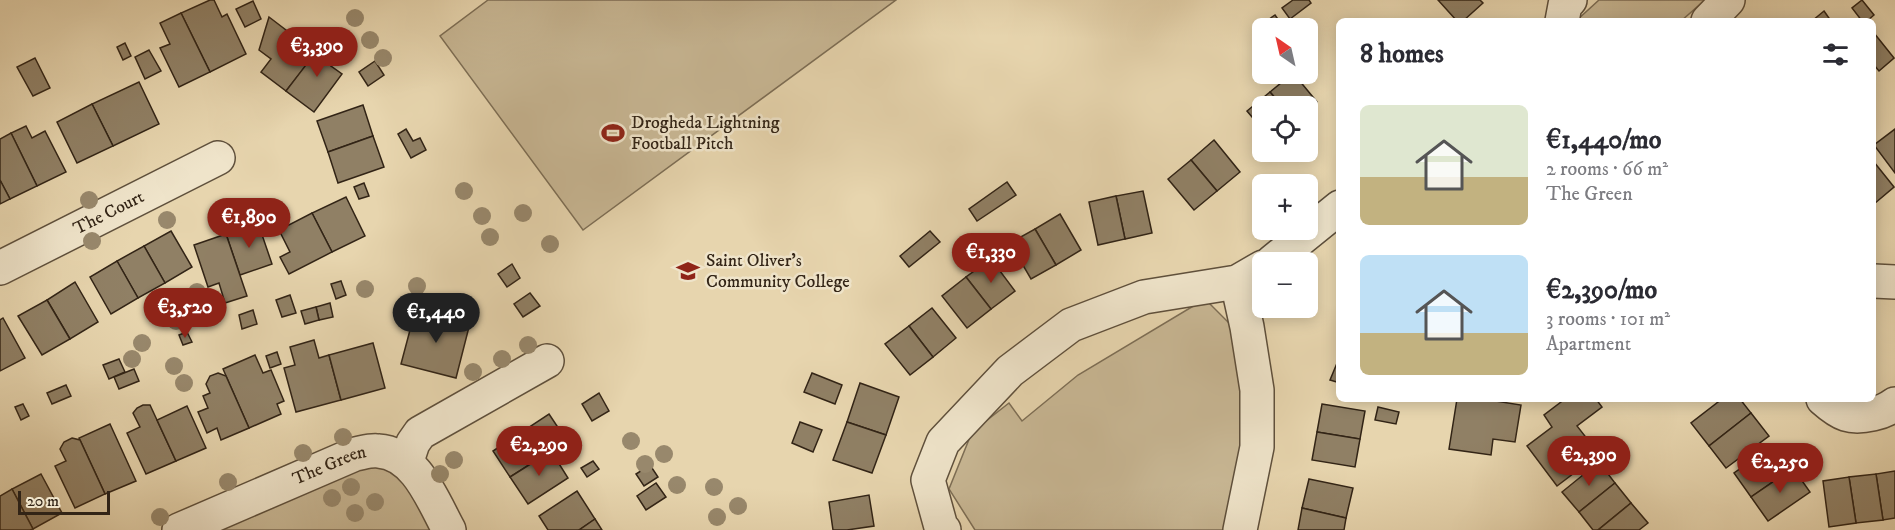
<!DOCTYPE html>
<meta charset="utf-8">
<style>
:root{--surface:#fff;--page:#f7f7f7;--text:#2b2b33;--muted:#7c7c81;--accent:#8f2418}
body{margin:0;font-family:"IM FELL DW Pica",serif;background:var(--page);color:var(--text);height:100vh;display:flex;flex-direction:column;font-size:22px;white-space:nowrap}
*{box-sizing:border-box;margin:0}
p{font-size:20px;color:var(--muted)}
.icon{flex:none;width:33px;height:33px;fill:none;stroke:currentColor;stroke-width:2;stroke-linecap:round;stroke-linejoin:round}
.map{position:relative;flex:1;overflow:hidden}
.side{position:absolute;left:1336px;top:18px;width:540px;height:384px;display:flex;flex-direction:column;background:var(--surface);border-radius:9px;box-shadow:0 3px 15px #0003}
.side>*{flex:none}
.needle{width:39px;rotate:326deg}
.fabs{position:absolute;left:1252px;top:18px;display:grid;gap:12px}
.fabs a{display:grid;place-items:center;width:66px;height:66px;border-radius:9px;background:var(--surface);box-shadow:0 3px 15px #0003;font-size:30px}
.scale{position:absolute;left:18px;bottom:15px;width:92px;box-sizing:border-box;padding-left:6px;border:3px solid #322416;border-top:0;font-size:16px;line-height:21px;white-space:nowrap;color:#322416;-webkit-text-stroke:4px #efe4ca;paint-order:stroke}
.price{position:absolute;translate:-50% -51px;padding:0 14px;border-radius:21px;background:var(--accent);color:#fff;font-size:20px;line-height:39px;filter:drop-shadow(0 2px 3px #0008)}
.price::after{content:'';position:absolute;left:50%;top:36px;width:18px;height:14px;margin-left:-9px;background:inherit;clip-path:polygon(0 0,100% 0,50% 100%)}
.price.selected{background:#222;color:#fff}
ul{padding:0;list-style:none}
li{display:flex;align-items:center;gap:18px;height:150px;padding:0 24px}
li span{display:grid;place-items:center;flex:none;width:168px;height:120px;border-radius:9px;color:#555}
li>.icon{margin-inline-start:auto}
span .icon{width:72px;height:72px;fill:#fffc;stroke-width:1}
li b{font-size:26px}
h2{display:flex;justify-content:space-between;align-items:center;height:72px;padding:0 24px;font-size:26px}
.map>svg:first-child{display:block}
</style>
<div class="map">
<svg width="1895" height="530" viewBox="0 0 1895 530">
<rect width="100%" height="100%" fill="#e7d5ae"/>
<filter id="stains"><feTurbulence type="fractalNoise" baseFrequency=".00333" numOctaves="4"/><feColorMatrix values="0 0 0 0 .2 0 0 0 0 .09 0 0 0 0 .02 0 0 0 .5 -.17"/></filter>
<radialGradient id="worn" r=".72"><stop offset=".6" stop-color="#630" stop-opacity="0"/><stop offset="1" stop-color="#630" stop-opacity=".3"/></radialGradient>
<!-- green -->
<g fill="#c8b794" stroke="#7d6e55" stroke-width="1.5">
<polygon points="488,0 896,0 583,230 440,36"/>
<polygon points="1599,0 1705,0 1681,21 1576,21"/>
<polygon points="1205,299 1230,324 1237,364 1246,442 1224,530 975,530 949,489 972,432 1009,403 1022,421 1078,375"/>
<polygon points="369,462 403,475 435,530 208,530"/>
</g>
<!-- building -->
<g fill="#908065" stroke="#322416" stroke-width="1.5">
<polygon points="210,0 214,0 222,17 227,14 246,54 210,72 181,13"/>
<polygon points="1293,0 1309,0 1311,3 1290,19 1282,8"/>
<polygon points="1438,0 1480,0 1483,3 1463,21 1457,21"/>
<polygon points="1862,0 1874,15 1867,21 1862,21 1852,8"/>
<polygon points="253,1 261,19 245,27 236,9"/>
<polygon points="1824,11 1831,21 1812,21"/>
<polygon points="181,13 210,72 179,87 160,48 170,44 160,23"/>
<polygon points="1275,15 1284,28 1266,28 1262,24"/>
<polygon points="269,17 316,53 286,91 261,72 271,59 259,50"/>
<polygon points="1874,33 1894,58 1879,71 1874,65"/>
<polygon points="325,40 341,52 331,66 342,74 314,112 286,91"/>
<polygon points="125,43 131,56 123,60 117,47"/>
<polygon points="149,50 161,71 145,79 135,57"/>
<polygon points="35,58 50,88 33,96 17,67"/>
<polygon points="375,61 384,75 368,86 359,72"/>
<polygon points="1292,74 1294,74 1317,102 1308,109 1308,106 1282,106 1270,92"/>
<polygon points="139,82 159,124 113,146 92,104"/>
<polygon points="1270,92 1282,106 1263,106 1263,130 1247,111"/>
<polygon points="92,104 113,146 77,163 57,122"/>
<polygon points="363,105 373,136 328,152 317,121"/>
<polygon points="26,126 32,138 45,131 66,172 37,186 11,133"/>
<polygon points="406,129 413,141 420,138 426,150 411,158 398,134"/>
<polygon points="1895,129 1895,173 1874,145"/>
<polygon points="11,133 37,186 10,199 0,180 0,139"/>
<polygon points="373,136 384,167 338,183 328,152"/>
<polygon points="1214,140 1240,172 1217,191 1191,160"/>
<polygon points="1191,160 1217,191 1194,210 1168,179"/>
<polygon points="1874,162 1894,187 1874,204"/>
<polygon points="0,180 10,199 0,204"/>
<polygon points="1007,182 1016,195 977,221 969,209"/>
<polygon points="364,183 369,196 359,199 354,187"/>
<polygon points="1143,191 1152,233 1125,239 1116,196"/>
<polygon points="1116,196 1125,239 1098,245 1089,202"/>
<polygon points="346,197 365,236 332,252 312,213"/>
<polygon points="312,213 332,252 289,274 280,257 290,252 279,230"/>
<polygon points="1060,214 1081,250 1056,265 1035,229"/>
<polygon points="258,223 272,264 240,275 226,234"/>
<polygon points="1035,229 1056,265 1031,279 1010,243"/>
<polygon points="171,231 192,267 165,283 144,246"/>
<polygon points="930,231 940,242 909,267 900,256"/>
<polygon points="226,234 247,296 225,303 219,283 208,287 194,245"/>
<polygon points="144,246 165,283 138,298 117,261"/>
<polygon points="991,259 1015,291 991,309 966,277"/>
<polygon points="117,261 138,298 111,314 90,277"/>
<polygon points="512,264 520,278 507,287 498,274"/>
<polygon points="966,277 991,309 967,328 942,296"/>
<polygon points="341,281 346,295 336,299 331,284"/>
<polygon points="75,282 98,322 70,339 47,300"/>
<polygon points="530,293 540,306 523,317 514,304"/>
<polygon points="290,295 296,313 282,317 276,300"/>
<polygon points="47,300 70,339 42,355 18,316"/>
<polygon points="330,303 333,317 319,320 316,307"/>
<polygon points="316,307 319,320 305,324 301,311"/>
<polygon points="932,308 956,338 933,357 909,326"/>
<polygon points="253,310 257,324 242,329 239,315"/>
<polygon points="430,312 470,323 456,378 401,364 414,315 429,319"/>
<polygon points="3,318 25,358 0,371 0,320"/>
<polygon points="909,326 933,357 910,375 885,344"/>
<polygon points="187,332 192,342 183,345 179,335"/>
<polygon points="314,340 319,358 329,355 341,400 296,412 284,368 295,365 290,347"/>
<polygon points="373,343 385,388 341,400 329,355"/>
<polygon points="277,352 281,364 270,368 266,356"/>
<polygon points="255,355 263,373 271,370 284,401 277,404 281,414 249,428 223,369"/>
<polygon points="1340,356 1340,383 1330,380"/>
<polygon points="119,359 125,372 109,379 103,365"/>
<polygon points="134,369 139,381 119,389 114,377"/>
<polygon points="218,373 226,376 249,428 221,440 217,428 207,433 198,412 208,408 203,396 210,393 206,384 210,376"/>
<polygon points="812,373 842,385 835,404 804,392"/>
<polygon points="860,383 899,397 886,435 847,422"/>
<polygon points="66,385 71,396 52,404 47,393"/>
<polygon points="599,393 609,411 592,421 582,404"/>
<polygon points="1457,399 1483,399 1521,405 1515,442 1493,439 1491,455 1449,449"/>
<polygon points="1565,399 1596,399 1602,407 1577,426 1599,454 1557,486 1527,446 1552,427 1544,415"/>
<polygon points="1722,399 1740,399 1751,413 1709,446 1691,423"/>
<polygon points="23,404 29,416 21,420 15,407"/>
<polygon points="1322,404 1365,411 1360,439 1317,432"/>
<polygon points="143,405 150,405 176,461 146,474 127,433 140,427 133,413 137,408"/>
<polygon points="187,406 206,448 176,461 157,420"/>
<polygon points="1378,407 1399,412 1396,424 1375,420"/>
<polygon points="1751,413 1769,436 1726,468 1709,446"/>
<polygon points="549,414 567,441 510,477 493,451"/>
<polygon points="800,422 822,430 813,452 792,443"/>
<polygon points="847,422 886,435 872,473 833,460"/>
<polygon points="110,424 136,481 105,494 79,438"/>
<polygon points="1317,432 1360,439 1355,467 1312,460"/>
<polygon points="72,438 80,440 105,494 75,508 55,466 66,461 60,449 64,442"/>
<polygon points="1776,444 1793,468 1751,497 1734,473"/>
<polygon points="551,451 568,478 528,504 510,477"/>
<polygon points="593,461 599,469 587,477 581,468"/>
<polygon points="1599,462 1615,483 1579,512 1562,492"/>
<polygon points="650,465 658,477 644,486 636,474"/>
<polygon points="1793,468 1810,492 1768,521 1751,497"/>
<polygon points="1895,471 1895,518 1883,520 1876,474"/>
<polygon points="41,474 62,513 33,529 12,489"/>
<polygon points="1876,474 1883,520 1856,523 1849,477"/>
<polygon points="1849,477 1856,523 1829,527 1823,481"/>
<polygon points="1309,479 1353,488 1346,518 1302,508"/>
<polygon points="656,483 666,497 646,510 637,496"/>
<polygon points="1615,483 1631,503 1598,530 1593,530 1579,512"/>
<polygon points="12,489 33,529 30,530 0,530 0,496"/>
<polygon points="577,491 595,519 579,530 548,530 539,516"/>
<polygon points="869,495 874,526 847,530 833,530 829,502"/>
<polygon points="1631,503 1648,523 1639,530 1598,530"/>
<polygon points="1302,508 1346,518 1344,530 1298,530"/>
<polygon points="595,519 602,530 579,530"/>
</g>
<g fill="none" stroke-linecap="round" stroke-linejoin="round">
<!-- minor casing -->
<g stroke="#5f503c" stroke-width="36">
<g id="minor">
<polyline points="1562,21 1565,5 1570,0"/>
<polyline points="1708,21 1728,0"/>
<polyline points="1272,262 1340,207"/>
<path id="s1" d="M0,268L218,158"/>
<polyline points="1874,281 1895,282"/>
<polyline points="1237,282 1247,327 1257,390 1257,447 1240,530"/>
<path d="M1823,399C1841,415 1850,419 1873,414C1882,412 1887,410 1895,404"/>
<polyline points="407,461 413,443 420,433 547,361"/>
<path id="s2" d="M179,530L355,454C362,453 370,450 378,451C416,453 433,501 449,530"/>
<polyline points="944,530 941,527 928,480 943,442 1010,371 1071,325 1144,297 1237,282 1263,267"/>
</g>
</g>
<!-- minor -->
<use href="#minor" stroke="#efe4ca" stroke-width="33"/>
</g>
<!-- trees -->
<g fill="#98886c">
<circle cx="355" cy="18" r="9"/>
<circle cx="370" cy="40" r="9"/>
<circle cx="319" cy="41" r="9"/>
<circle cx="383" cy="58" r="9"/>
<circle cx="464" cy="191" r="9"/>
<circle cx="89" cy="200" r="9"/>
<circle cx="523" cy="213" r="9"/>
<circle cx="482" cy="216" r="9"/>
<circle cx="167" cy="220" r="9"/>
<circle cx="490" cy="237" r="9"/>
<circle cx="92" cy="241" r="9"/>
<circle cx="550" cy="244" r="9"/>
<circle cx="417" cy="286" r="9"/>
<circle cx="365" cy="289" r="9"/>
<circle cx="197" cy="292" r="9"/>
<circle cx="204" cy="309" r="9"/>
<circle cx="176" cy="321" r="9"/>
<circle cx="142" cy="343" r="9"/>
<circle cx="528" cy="345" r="9"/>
<circle cx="132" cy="359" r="9"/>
<circle cx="502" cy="359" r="9"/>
<circle cx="174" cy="366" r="9"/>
<circle cx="473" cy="372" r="9"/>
<circle cx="184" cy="383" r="9"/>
<circle cx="343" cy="437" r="9"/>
<circle cx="631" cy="441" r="9"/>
<circle cx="303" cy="453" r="9"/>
<circle cx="664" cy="454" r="9"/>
<circle cx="454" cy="460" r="9"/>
<circle cx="645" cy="464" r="9"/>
<circle cx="440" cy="474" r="9"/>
<circle cx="228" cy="482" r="9"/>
<circle cx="677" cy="485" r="9"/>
<circle cx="351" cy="487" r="9"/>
<circle cx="714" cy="487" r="9"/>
<circle cx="332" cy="498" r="9"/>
<circle cx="375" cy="502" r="9"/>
<circle cx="738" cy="506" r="9"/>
<circle cx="355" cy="513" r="9"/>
<circle cx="160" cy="517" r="9"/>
<circle cx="717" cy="517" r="9"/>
</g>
<!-- icons -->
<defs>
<g id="stadium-bare" transform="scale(1.8)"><path d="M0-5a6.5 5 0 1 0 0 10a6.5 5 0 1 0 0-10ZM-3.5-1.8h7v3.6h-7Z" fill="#8f2418" stroke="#efe4ca" stroke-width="2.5" paint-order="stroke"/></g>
<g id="school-bare" transform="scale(1.8)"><path d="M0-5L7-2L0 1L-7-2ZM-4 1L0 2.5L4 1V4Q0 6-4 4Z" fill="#8f2418" stroke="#efe4ca" stroke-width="2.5" paint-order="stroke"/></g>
</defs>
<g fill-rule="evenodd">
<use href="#stadium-bare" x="613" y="133"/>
<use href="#school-bare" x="688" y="271"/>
</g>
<g text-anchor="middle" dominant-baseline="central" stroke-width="5" stroke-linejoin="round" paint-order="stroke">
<!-- poi labels -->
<g font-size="18" fill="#322416" stroke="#efe4ca" text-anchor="start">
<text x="631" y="123">Drogheda Lightning<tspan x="631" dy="21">Football Pitch</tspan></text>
<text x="706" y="261">Saint Oliver's<tspan x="706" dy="21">Community College</tspan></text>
</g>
<!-- street labels -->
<g font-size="18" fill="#322416" stroke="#efe4ca">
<text stroke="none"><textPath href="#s1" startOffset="122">The Court</textPath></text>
<text stroke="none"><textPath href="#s2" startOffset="164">The Green</textPath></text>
</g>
</g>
<rect width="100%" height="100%" filter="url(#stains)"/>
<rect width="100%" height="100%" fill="url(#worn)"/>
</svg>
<div class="fabs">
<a><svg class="needle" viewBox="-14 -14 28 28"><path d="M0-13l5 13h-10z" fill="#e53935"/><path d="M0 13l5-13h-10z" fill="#7c7c81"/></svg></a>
<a><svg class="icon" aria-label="locate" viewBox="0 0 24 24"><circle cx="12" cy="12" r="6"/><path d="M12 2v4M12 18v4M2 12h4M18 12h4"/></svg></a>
<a>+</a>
<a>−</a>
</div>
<div class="scale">20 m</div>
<b class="price" style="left:317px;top:78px">€3,390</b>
<b class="price" style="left:249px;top:249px">€1,890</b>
<b class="price" style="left:991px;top:284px">€1,330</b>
<b class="price" style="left:185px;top:339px">€3,520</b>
<b class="price selected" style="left:436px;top:344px">€1,440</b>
<b class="price" style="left:539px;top:477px">€2,290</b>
<b class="price" style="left:1589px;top:487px">€2,390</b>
<b class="price" style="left:1780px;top:494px">€2,250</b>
<section class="side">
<h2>8 homes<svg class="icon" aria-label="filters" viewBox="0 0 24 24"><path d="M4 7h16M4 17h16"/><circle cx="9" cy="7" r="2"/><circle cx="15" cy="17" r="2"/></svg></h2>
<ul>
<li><span style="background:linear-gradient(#dfe7d0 60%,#c2b280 0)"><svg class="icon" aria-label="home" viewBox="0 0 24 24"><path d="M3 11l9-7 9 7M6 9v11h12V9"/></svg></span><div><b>€1,440/mo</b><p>2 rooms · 66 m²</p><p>The Green</p></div></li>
<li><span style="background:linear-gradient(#bfe0f5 65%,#c2b280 0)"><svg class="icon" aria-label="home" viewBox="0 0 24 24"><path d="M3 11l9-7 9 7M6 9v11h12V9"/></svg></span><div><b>€2,390/mo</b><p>3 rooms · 101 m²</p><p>Apartment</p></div></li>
</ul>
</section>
</div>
